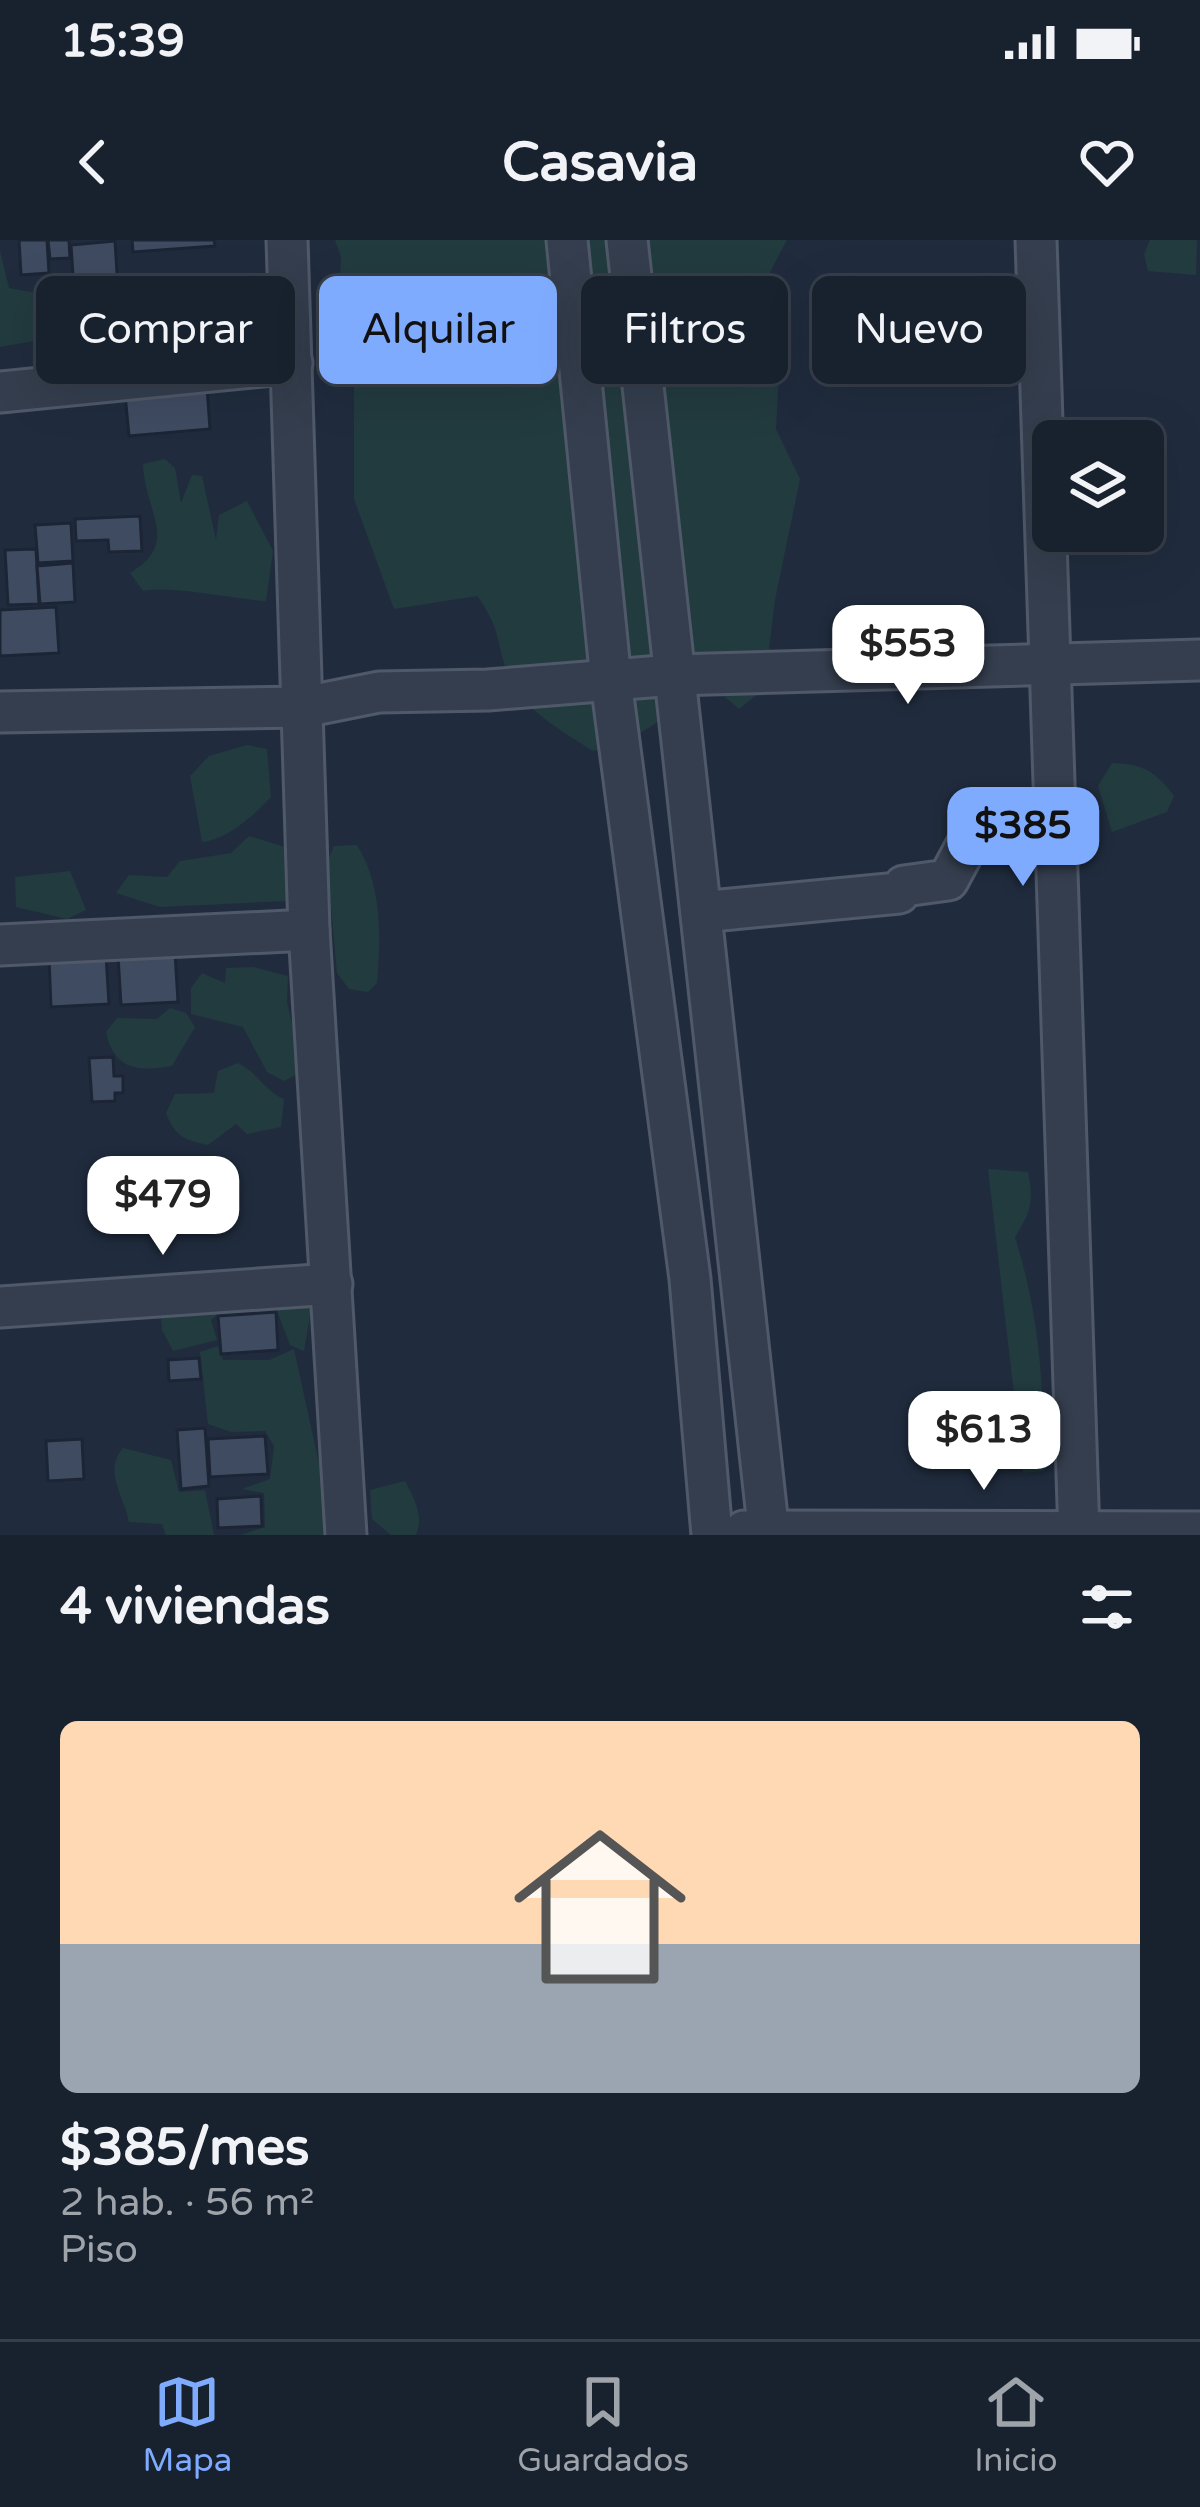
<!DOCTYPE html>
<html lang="es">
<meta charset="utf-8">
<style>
:root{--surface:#18212e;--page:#212936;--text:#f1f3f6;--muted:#9fa3aa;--line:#363e4a;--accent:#7fabff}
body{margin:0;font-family:"Varela Round",sans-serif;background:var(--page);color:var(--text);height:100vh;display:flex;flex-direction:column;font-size:45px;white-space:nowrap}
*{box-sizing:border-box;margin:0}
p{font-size:39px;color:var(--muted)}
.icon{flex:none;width:66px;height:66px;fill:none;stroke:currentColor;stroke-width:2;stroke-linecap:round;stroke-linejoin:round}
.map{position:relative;height:1295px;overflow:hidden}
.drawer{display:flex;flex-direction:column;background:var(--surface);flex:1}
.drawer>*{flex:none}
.banner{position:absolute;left:36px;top:36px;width:1128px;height:108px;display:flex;gap:24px}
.fabs{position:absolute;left:1032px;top:180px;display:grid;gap:24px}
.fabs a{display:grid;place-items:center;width:132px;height:132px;border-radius:18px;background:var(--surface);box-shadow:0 12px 48px #0002,0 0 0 3px var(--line);font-size:60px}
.price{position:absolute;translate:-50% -102px;padding:0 27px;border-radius:24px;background:#fff;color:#222;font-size:39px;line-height:78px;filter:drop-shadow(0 3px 6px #0008)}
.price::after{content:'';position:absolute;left:50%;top:72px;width:36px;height:27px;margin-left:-18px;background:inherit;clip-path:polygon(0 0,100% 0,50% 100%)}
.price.on{background:var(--accent);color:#111}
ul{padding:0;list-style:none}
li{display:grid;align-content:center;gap:24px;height:636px;padding:0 60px}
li+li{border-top:3px solid var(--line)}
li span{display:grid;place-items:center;height:372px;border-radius:18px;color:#555}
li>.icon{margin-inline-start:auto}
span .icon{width:216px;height:216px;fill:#fffc;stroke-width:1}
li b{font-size:51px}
h2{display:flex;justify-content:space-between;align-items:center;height:144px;padding:0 60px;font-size:51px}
.chip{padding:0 42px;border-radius:18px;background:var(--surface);box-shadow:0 12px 48px #0002,0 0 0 3px var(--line);font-size:42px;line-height:108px}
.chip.on{background:var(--accent);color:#111}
.status{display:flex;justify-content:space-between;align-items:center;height:84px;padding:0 60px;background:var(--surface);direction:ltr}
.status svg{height:33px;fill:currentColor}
header{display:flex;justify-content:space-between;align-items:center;height:156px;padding:0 60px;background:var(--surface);font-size:54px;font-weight:700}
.dock{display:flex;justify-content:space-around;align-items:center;height:168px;border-top:3px solid var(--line);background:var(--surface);font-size:33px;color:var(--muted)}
.dock a{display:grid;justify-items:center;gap:6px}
.dock .on{color:var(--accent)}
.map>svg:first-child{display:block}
</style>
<div class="status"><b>15:39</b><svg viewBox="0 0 49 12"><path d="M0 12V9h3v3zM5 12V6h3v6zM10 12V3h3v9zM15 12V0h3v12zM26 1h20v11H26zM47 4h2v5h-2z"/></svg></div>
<header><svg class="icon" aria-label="back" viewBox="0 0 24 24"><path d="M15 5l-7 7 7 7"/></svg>Casavia<svg class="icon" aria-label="heart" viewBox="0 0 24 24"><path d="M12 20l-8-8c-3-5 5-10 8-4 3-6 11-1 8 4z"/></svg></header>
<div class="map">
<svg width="1200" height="1295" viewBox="0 0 1200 1295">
<rect width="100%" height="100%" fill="#202c3e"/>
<!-- green -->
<g fill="#223b3f">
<path d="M335,0H787L768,36L769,81L779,136L776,189L800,239L775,360L764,449L739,469L688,425C679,481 643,495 593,511C564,492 521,469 508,435C495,400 502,390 477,356L394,369L354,259V147L338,76L341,17Z"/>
<polygon points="1150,0 1197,0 1196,35 1148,31 1144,14"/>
<polygon points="0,11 9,48 41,54 46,99 0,107"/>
<path d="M104,69L119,72L131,88L130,108C97,112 81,114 61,86L64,74Z"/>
<path d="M165,219L175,228L181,263L192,235L202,236L216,300L219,275L247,261L273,311L266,361C234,359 168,345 143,351L130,333C181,302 145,274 143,224Z"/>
<path d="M247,505L267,509L271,557C253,576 228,599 202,602L190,536L209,516Z"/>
<path d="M1112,523C1143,524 1155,531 1174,556L1167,572L1112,592L1098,546Z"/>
<polygon points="249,596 285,607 287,661 160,667 116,653 129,635 167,637 180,621 231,613"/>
<path d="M357,605C382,645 381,697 377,743L368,752L349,749L337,733L327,623L334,606Z"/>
<polygon points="70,631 86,670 67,679 16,667 15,637"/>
<polygon points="253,727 288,736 287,762 303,831 284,841 267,832 243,787 191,774 191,748 202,733 225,743 226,728"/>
<path d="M170,768L186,773L195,787L172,826C138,832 114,830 106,792L117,778L157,779Z"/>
<path d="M238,823C257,832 264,850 284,859L281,887L247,894L236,884L208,905C185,900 175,897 166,873L175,854L214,853L218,831Z"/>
<path d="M988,929L1028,932C1034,961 1031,972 1015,997C1040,1077 1044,1148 1044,1231L1023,1233Z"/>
<polygon points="303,1049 311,1070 304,1111 290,1105 275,1066 223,1070 211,1080 217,1100 173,1111 162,1090 159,1058"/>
<polygon points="218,1106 223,1120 269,1120 294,1109 323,1242 325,1295 240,1295 265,1287 264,1253 242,1249 270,1239 274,1206 265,1191 231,1192 208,1184 200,1112"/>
<path d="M123,1208L171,1220L179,1252L205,1250L214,1295H166L162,1284L129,1282C124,1256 103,1231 123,1208Z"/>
<path d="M405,1241C414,1258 424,1276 416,1295H391L372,1279L370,1250Z"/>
</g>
<!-- building -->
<g fill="#3f4b61" stroke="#1c2535" stroke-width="3">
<polygon points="19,0 47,0 49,33 21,35"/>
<polygon points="48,0 69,0 70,18 50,19"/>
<polygon points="132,0 214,0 215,6 133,12"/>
<polygon points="115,1 119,64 75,67 71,5"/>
<polygon points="207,147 210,189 129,196 125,154"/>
<polygon points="140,276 142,311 109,312 108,300 76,301 75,279"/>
<polygon points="71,283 73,321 38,323 35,285"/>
<polygon points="36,309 39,364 8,365 5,310"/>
<polygon points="73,323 75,362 40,364 37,326"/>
<polygon points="56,367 59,413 0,416 0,370"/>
<polygon points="175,713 178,762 121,765 118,716"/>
<polygon points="106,715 109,764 51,767 49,718"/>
<polygon points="113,817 114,836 123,836 123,853 115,853 115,861 92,862 89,818"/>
<polygon points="276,1072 278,1110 221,1114 218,1076"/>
<polygon points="199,1118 201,1139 169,1141 168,1120"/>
<polygon points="205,1188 209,1246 181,1249 177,1190"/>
<polygon points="265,1196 268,1234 210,1237 208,1199"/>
<polygon points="82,1199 84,1239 48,1241 46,1201"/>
<polygon points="261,1256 262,1286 218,1288 217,1259"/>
</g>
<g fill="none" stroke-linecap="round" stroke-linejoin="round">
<!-- minor casing -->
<g stroke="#505969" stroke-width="45">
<g id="minor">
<polyline points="287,0 309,690 346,1295"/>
<polyline points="567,0 611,441 690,1039 712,1295"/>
<polyline points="627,0 769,1295"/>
<polyline points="1036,0 1079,1295"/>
<polyline points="0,152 292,123"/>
<polyline points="0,472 304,467 379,452 488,450 674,435 1200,420"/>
<polyline points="701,672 899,653 904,646 948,640 969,601 1059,596"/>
<polyline points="0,705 309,690"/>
<polyline points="0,1067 332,1044"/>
<polyline points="744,1291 1200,1292"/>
</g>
</g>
<!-- minor -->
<use href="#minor" stroke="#343e4e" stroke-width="39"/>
</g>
</svg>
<div class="fabs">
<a><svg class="icon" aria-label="layers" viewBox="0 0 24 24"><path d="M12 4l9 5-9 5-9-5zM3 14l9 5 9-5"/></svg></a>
</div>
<b class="price" style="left:908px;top:467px">$553</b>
<b class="price on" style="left:1023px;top:649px">$385</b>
<b class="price" style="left:163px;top:1018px">$479</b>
<b class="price" style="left:984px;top:1253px">$613</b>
<div class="banner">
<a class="chip">Comprar</a>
<a class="chip on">Alquilar</a>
<a class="chip">Filtros</a>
<a class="chip">Nuevo</a>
</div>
</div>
<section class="drawer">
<h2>4 viviendas<svg class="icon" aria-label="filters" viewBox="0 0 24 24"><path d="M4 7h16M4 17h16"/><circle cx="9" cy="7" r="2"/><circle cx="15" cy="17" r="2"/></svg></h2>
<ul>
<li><span style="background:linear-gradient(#ffd9b3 60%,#9aa5b1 0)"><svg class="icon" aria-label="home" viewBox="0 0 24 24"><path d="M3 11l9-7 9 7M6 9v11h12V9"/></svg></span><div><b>$385/mes</b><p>2 hab. · 56 m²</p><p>Piso</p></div></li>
</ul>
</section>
<nav class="dock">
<a class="on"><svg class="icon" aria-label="map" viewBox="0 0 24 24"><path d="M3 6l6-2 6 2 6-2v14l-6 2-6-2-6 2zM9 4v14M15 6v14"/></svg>Mapa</a>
<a><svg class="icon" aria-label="saved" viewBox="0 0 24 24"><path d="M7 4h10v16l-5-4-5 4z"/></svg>Guardados</a>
<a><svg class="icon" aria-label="home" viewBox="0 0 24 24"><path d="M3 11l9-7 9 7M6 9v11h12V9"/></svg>Inicio</a>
</nav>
